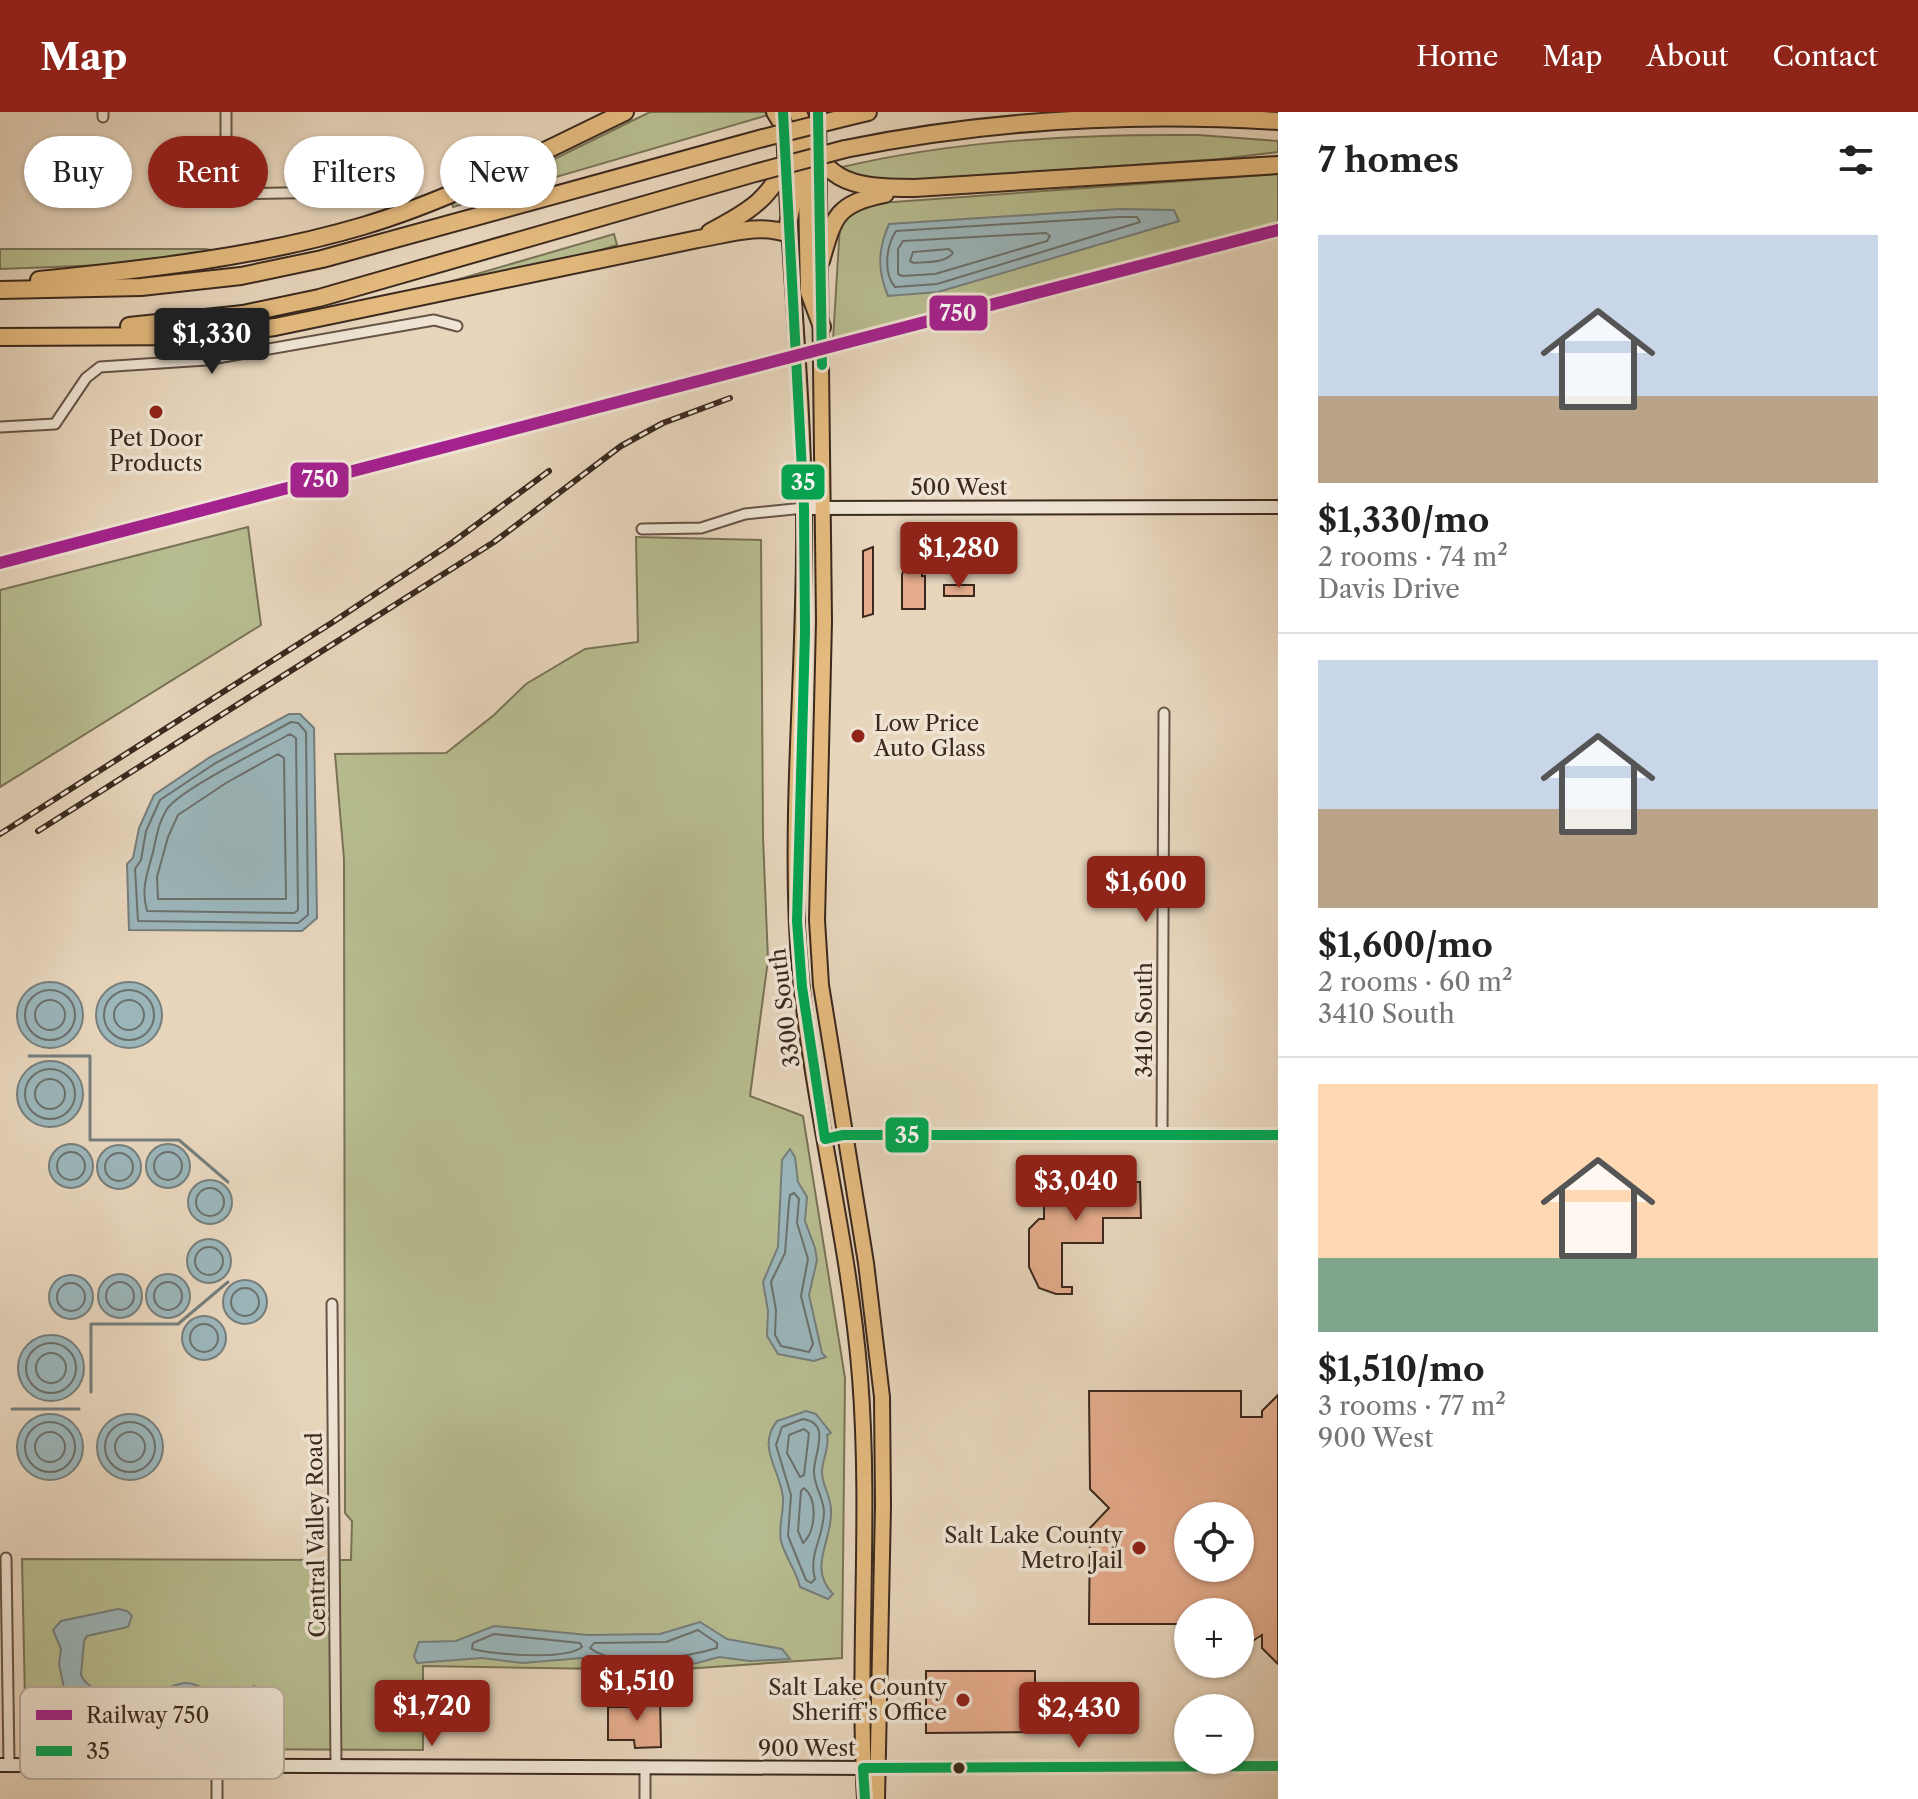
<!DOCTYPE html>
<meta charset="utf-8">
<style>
:root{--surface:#fff;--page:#f2f2f2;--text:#222;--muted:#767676;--line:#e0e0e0;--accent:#8f2418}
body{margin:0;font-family:"Libre Caslon Text",serif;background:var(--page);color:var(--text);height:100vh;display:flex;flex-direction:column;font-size:30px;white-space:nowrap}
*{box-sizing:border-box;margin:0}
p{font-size:26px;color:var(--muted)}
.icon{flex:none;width:44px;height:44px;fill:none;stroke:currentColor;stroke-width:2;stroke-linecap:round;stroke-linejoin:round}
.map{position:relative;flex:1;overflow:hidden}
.details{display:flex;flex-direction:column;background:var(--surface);width:640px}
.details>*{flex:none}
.hud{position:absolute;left:24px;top:24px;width:760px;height:72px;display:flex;gap:16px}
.controls{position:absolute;left:1174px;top:1390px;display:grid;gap:16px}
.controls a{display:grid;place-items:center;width:80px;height:80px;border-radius:50%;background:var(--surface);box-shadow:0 2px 6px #0004;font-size:40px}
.price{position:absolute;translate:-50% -68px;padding:0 18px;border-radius:8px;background:var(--accent);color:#fff;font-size:26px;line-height:52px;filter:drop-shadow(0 2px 4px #0008)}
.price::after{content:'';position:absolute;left:50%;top:48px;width:24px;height:18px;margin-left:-12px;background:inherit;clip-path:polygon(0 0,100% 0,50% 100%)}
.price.active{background:#222;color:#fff}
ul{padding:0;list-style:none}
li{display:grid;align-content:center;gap:16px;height:424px;padding:0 40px}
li+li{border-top:2px solid var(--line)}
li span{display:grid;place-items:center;height:248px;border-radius:0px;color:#555}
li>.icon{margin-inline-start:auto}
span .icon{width:144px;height:144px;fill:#fffc;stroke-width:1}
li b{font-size:34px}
h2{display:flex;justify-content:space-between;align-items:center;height:96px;padding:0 40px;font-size:34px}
.pill{padding:0 28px;border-radius:36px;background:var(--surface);box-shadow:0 2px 6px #0004;font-size:28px;line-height:72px}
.pill.active{background:var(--accent);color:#fff}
header{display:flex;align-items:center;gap:48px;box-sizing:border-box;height:112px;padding:0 40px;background:var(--accent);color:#fff}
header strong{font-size:38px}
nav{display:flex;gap:44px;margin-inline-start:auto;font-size:28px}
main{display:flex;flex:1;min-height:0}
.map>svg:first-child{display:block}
</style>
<header>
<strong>Map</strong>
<nav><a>Home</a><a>Map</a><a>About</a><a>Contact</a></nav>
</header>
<main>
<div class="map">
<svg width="1278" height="1687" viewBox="0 0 1278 1687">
<rect width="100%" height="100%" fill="#e7d5bc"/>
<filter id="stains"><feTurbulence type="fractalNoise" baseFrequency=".0025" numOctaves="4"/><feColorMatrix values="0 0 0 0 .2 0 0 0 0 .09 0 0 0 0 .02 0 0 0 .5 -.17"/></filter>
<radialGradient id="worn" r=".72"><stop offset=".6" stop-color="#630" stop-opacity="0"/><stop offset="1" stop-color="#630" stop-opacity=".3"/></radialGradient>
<!-- green -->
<g fill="#b7bd90" stroke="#797357" stroke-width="2">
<polygon points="650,0 765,0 768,3 453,95 452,91 544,52"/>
<path d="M1198,23L1278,29V40L1220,47L885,70H873L838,56C955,28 1078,22 1198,23Z"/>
<polygon points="1278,62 1278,113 833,228 840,113 851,98 880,91"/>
<polygon points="614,122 617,133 594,140 432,175"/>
<polygon points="0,137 205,137 218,139 106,153 0,157"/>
<polygon points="248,415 261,513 0,675 0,478"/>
<polygon points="636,425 761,428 763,725 768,848 750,984 803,1004 845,1266 842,1546 669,1558 423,1554 423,1638 26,1636 22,1447 351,1448 352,1409 345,1401 344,747 335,642 446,641 494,603 526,572 585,537 638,530"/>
</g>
<!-- water -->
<g fill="#9bb6bb" stroke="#757e7c" stroke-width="2">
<path d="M1119,97L1174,98L1179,109L938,180L888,184C877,158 878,137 889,112Z"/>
<polygon points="289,602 300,602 314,616 317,806 302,819 129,818 127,752 133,746 139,716 154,683 210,645"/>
<circle cx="129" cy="903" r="33"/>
<circle cx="50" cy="903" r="33"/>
<circle cx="50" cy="982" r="33"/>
<circle cx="168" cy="1054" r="22"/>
<circle cx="71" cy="1054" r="22"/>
<circle cx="119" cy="1055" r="22"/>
<polygon points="790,1037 795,1045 798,1070 807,1085 805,1109 815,1136 817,1148 809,1183 822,1241 826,1245 814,1249 778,1242 767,1224 768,1199 763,1170 778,1135 782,1048"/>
<circle cx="210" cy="1090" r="22"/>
<circle cx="209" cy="1149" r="22"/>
<circle cx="120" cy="1184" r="22"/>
<circle cx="168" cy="1184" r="22"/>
<circle cx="71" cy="1185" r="22"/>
<circle cx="245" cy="1190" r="22"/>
<circle cx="204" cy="1226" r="22"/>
<circle cx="51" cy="1256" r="33"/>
<path d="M806,1299L816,1302L831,1321L827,1323C830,1336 822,1347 822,1360C822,1373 831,1385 831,1398C833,1429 807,1455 833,1482L828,1487L800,1475C796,1458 785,1445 781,1429C778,1414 784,1400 783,1386C781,1359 756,1335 777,1309Z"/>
<circle cx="50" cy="1335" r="33"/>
<circle cx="130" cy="1335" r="33"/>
<path d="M118,1497L127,1499L132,1504L128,1515L87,1524L84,1529L81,1563C93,1589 139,1584 162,1578C170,1576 177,1571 186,1571C201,1571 213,1584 227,1586L254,1574C273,1586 284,1589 279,1614L270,1619L247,1617L229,1620L182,1609L150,1615L96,1605C82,1587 91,1583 64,1576L59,1552L61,1537L53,1518L61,1509Z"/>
<polygon points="700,1510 727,1527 782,1537 790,1547 750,1549 719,1545 697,1551 656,1554 614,1552 582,1546 523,1551 482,1546 417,1551 414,1544 419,1530 456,1529 494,1514 588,1523 660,1522"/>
</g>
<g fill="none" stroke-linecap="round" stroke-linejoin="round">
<!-- shore -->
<g stroke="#6b706c" stroke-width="2">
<path d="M1119,105H1137L1140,110L937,172L895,175C883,161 886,134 896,119Z"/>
<polygon points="1046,121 1050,124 1047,129 935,162 902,164 898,162 898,137 903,129"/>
<path d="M949,137L953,141C945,151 927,150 914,151L910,149L913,140Z"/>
<polygon points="291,610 298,611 306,620 308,803 298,811 138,809 135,757 141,748 146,719 160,688 214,652"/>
<path d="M290,622L296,626L298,798L294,801L147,799C142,781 145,768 150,751C156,733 156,714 167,697C181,677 265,636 290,622Z"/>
<polygon points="278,642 284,646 286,787 158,787 157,765 168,725 178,703 226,671"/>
<circle cx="129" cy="903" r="25"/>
<circle cx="50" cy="903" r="25"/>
<circle cx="129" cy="903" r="15"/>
<circle cx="50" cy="903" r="15"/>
<circle cx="50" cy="982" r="25"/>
<circle cx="50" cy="982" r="15"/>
<circle cx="168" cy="1054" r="14"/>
<circle cx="71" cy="1054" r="14"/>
<circle cx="119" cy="1055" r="14"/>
<circle cx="210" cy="1090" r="14"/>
<polygon points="794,1081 799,1087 797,1111 808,1147 801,1184 813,1232 809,1240 781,1234 775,1223 776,1198 771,1170 785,1141 789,1090 790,1083"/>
<circle cx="209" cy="1149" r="14"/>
<circle cx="120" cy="1184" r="14"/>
<circle cx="168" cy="1184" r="14"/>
<circle cx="71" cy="1185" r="14"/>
<circle cx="245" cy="1190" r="14"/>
<circle cx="204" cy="1226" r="14"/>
<circle cx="51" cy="1256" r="25"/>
<circle cx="51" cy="1256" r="15"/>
<path d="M803,1307C831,1311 815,1340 814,1358C813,1373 824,1386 824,1400C824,1425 808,1442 815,1467L811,1471L806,1468L788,1424L791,1383L776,1333L782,1315Z"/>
<circle cx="50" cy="1335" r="25"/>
<circle cx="130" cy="1335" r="25"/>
<polygon points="804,1317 809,1321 804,1363 800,1365 787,1341 789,1323"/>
<circle cx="50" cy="1335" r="15"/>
<circle cx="130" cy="1335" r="15"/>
<path d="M804,1376C818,1387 816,1419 803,1431L798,1419L801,1379Z"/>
<path d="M698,1518L717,1531V1536C687,1545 616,1557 590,1536L594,1531L666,1530Z"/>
<path d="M494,1522L580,1531L582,1535C564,1549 494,1542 472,1537L473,1531Z"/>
<polygon points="185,1579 226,1593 254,1584 271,1594 272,1608 269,1611 247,1609 228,1612 182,1602 150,1607 105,1600 99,1594 102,1590 152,1587"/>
</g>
<!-- stream -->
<g stroke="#757e7c" stroke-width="3">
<polyline points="29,944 90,944 90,1028 179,1028 228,1070"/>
<polyline points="91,1280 91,1212 178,1212 228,1170"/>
<polyline points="12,1297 79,1297"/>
</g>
</g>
<!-- building -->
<g fill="#e4ab8c" stroke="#3b291e" stroke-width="2" fill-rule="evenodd">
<polygon points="873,435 873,502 863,505 863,439"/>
<polygon points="909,452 922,452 922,464 925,464 925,497 902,497 902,463 904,455 909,455"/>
<rect x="944" y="473" width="30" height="11"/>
<polygon points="1056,1066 1070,1067 1071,1070 1140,1070 1141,1106 1103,1106 1103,1131 1062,1131 1062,1175 1072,1175 1072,1182 1056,1182 1039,1176 1029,1155 1029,1117 1039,1107 1044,1107 1044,1077 1051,1070 1056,1070"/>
<path d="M1089,1279H1241V1305H1262V1299L1278,1283V1552L1262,1536V1523L1240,1537V1500H1188V1507L1183,1512H1089L1090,1416L1109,1396L1090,1377ZM1188,1404H1240V1456H1188Z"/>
<polygon points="926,1559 1035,1559 1035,1620 926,1621"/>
<polygon points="633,1586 660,1586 661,1635 635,1636 634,1628 608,1628 608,1595 633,1595"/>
</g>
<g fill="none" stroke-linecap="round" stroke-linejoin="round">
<!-- minor casing -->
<g stroke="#665446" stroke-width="13">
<g id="minor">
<polyline points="103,0 103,5"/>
<polyline points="226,0 226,82 342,80"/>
<polyline points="0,315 55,312 86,266 100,255 206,248 434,208 457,214"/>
<polyline points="642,417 701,416 745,402 804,396"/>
<polyline points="1162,1023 1164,601"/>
<polyline points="332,1192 336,1653"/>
<polyline points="6,1446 9,1653"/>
<polyline points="879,1656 1278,1654"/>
<polyline points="217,1687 217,1654"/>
<polyline points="645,1687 645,1656"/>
</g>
</g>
<!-- tertiary casing -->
<g stroke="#665446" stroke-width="15">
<polyline id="tertiary" points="825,1027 843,1023 1278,1023"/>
</g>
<!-- secondary casing -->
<g stroke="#3b291e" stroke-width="16">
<g id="secondary">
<polyline points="804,396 1278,395"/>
<polyline points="0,1653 873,1656"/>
</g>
</g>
<!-- primary casing -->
<g stroke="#3b291e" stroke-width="18">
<g id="primary">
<polyline points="818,0 824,509 817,808 821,873 866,1151 882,1285 883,1394 877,1687"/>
<path d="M784,12C788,142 803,271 804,400C806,538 791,676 797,814C804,966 848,1113 860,1265C871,1405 857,1547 865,1687"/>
</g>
</g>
<!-- motorway casing -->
<g stroke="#3b291e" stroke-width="20">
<g id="motorway">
<polyline points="775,0 795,33 803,53 807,78 809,180 822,215"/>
<path d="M798,0C822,70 845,76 915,76L1278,53"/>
<polyline points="847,5 868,0"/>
<path d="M845,37C987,8 1132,0 1278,9"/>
<polyline points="788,112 800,56"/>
<path d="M710,120C752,98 770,87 791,42"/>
<path d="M821,149C834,104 836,92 885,82"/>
<path d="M39,168C148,157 258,145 363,114C454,87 539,41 625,0"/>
<polyline points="0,178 141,175 241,164 322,147 763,26"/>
<polyline points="129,214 243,202 319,186 755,61"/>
<path d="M0,225L202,224L275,215L698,127C728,122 759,111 789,122"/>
</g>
</g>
<!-- minor -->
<use href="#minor" stroke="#efe4d3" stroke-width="9"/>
<!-- tertiary -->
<use href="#tertiary" stroke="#efe4d3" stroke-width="11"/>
<!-- secondary -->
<use href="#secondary" stroke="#efe4d3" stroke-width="12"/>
<!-- primary -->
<use href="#primary" stroke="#e4ba7e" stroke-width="14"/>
<!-- motorway -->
<use href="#motorway" stroke="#e4ba7e" stroke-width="16"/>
<!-- rail casing -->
<g stroke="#3b291e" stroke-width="6">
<g id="rail">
<polyline points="38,719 494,430 621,334 663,311 730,286"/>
<polyline points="0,722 333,510 453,430 549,359"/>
</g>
</g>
<!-- rail -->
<use href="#rail" stroke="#efe4d3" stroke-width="3" stroke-dasharray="9" stroke-linecap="butt"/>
<!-- motorway-bridge casing -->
<g stroke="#3b291e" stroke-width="20" stroke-linecap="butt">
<g id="motorway-bridge">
<polyline points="763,26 847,5"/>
<polyline points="755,61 845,37"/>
</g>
</g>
<!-- motorway-bridge -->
<use href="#motorway-bridge" stroke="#e4ba7e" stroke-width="16"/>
<!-- bus-1 casing -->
<g stroke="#efe4d3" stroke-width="16">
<g id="bus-1">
<polyline points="783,0 804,396 805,520 797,809 802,875 825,1027 843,1023 1278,1023"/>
<polyline points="818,0 822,253"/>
<polyline points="865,1687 863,1656 1278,1654"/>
</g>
</g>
<!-- bus-1 -->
<use href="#bus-1" stroke="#00a651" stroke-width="10"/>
<!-- rail-1 casing -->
<g stroke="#efe4d3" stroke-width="18">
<polyline id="rail-1" points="0,451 1278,118"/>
</g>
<!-- rail-1 -->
<use href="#rail-1" stroke="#a4228e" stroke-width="12"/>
</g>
<!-- markers -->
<g fill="#8f2418" stroke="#efe4d3" stroke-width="3">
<circle cx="156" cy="300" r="8"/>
<circle cx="858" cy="624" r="8"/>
<circle cx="1139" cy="1436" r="8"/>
<circle cx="963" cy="1588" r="8"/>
</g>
<circle fill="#3b291e" stroke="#efe4d3" stroke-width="3" cx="959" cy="1656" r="7"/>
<g text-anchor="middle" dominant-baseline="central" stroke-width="7" stroke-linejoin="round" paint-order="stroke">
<!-- poi labels -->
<g font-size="22" fill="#3b291e" stroke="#efe4d3" text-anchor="end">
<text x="156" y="326" text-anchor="middle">Pet Door<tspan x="156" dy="25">Products</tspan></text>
<text x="874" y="611" text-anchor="start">Low Price<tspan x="874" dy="25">Auto Glass</tspan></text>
<text x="1123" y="1423">Salt Lake County<tspan x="1123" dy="25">Metro Jail</tspan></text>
<text x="947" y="1575">Salt Lake County<tspan x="947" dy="25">Sheriff's Office</tspan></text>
</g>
<!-- street labels -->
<g font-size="22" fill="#3b291e" stroke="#efe4d3">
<text x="959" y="375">500 West</text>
<text transform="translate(785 896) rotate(-97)">3300 South</text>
<text transform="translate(1144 908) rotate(-90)">3410 South</text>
<text transform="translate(316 1423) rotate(-91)">Central Valley Road</text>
<text x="807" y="1636">900 West</text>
</g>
</g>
<!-- legend -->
<rect x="20" y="1575" width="264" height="92" rx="12" fill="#efe4d3" stroke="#b9ac9d" stroke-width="2"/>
<rect x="36" y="1598" width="36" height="10" fill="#a4228e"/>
<rect x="36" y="1634" width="36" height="10" fill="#00a651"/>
<g font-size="22" fill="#3b291e">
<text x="86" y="1611">Railway 750</text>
<text x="86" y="1647">35</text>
</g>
<g stroke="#efe4d3" stroke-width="3">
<rect x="928" y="182" width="61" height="38" rx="8" fill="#a4228e"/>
<rect x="289" y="349" width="61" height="38" rx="8" fill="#a4228e"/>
<rect x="780" y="351" width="46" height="38" rx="8" fill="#00a651"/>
<rect x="884" y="1004" width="46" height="38" rx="8" fill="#00a651"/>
</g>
<g font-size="22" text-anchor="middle" font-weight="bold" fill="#fff">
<text x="958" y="209">750</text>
<text x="320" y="375">750</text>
<text x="803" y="378">35</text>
<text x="907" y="1031">35</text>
</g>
<rect width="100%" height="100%" filter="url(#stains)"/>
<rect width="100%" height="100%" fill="url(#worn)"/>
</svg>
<div class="controls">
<a><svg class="icon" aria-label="locate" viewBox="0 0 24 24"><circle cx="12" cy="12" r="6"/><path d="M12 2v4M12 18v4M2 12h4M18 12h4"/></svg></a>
<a>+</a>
<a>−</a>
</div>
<b class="price active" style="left:212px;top:264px">$1,330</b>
<b class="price" style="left:959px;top:478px">$1,280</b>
<b class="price" style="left:1146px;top:812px">$1,600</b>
<b class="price" style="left:1076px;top:1111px">$3,040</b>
<b class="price" style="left:637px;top:1611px">$1,510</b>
<b class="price" style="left:432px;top:1636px">$1,720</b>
<b class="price" style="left:1079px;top:1638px">$2,430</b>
<div class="hud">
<a class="pill">Buy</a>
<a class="pill active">Rent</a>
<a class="pill">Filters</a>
<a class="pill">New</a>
</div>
</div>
<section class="details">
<h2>7 homes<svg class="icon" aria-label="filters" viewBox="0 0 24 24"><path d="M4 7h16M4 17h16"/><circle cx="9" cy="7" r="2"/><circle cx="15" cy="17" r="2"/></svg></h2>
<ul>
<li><span style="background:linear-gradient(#c9d6e8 65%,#b9a48a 0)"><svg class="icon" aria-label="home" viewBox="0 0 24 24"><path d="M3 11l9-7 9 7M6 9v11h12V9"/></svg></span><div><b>$1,330/mo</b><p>2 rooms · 74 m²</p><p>Davis Drive</p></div></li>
<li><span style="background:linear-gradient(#c9d6e8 60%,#b9a48a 0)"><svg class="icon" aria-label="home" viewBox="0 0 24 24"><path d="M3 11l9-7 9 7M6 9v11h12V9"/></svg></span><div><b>$1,600/mo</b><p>2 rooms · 60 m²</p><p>3410 South</p></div></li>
<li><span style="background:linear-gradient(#ffd9b3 70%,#7fa58c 0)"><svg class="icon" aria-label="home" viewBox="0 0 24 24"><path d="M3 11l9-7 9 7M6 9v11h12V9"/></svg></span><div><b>$1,510/mo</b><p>3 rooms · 77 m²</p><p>900 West</p></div></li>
</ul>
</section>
</main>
